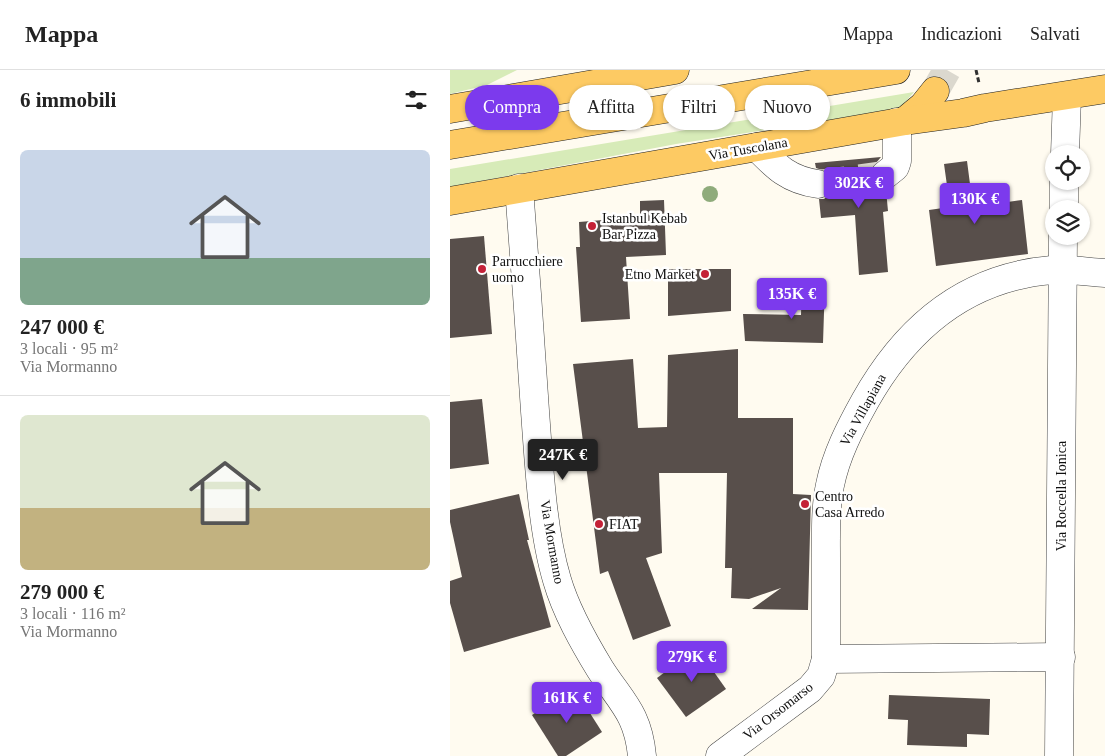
<!DOCTYPE html>
<html lang="it">
<meta charset="utf-8">
<style>
:root{--surface:#fff;--page:#f2f2f2;--text:#222;--muted:#767676;--line:#e0e0e0;--accent:#7c3aed}
body{margin:0;font-family:Georgia,serif;background:var(--page);color:var(--text);height:100vh;display:flex;flex-direction:column;font-size:19px;white-space:nowrap}
*{box-sizing:border-box;margin:0}
p{font-size:16px;color:var(--muted)}
.icon{flex:none;width:28px;height:28px;fill:none;stroke:currentColor;stroke-width:2;stroke-linecap:round;stroke-linejoin:round}
.map{position:relative;flex:1;overflow:hidden}
.panel{display:flex;flex-direction:column;background:var(--surface);width:450px}
.panel>*{flex:none}
.top-card{position:absolute;left:15px;top:15px;width:475px;height:45px;display:flex;gap:10px}
.fabs{position:absolute;left:595px;top:75px;display:grid;gap:10px}
.fabs a{display:grid;place-items:center;width:45px;height:45px;border-radius:50%;background:var(--surface);box-shadow:0 1px 4px #0004;font-size:25px}
.price{position:absolute;translate:-50% -42px;padding:0 11px;border-radius:5px;background:var(--accent);color:#fff;font-size:16px;line-height:32px;filter:drop-shadow(0 1px 2px #0008)}
.price::after{content:'';position:absolute;left:50%;top:30px;width:15px;height:11px;margin-left:-8px;background:inherit;clip-path:polygon(0 0,100% 0,50% 100%)}
.price.selected{background:#222;color:#fff}
ul{padding:0;list-style:none}
li{display:grid;align-content:center;gap:10px;height:265px;padding:0 20px}
li+li{border-top:1px solid var(--line)}
li span{display:grid;place-items:center;height:155px;border-radius:8px;color:#555}
li>.icon{margin-inline-start:auto}
span .icon{width:90px;height:90px;fill:#fffc;stroke-width:1}
li b{font-size:21px}
h2{display:flex;justify-content:space-between;align-items:center;height:60px;padding:0 20px;font-size:21px}
.pill{padding:0 18px;border-radius:22px;background:var(--surface);box-shadow:0 1px 4px #0004;font-size:18px;line-height:45px}
.pill.selected{background:var(--accent);color:#fff}
header{display:flex;align-items:center;gap:30px;box-sizing:border-box;height:70px;padding:0 25px;background:var(--surface);border-bottom:1px solid var(--line)}
header strong{font-size:24px}
nav{display:flex;gap:28px;margin-inline-start:auto;font-size:18px}
main{display:flex;flex:1;min-height:0}
.map>svg:first-child{display:block}
</style>
<header>
<strong>Mappa</strong>
<nav><a>Mappa</a><a>Indicazioni</a><a>Salvati</a></nav>
</header>
<main>
<section class="panel">
<h2>6 immobili<svg class="icon" aria-label="filters" viewBox="0 0 24 24"><path d="M4 7h16M4 17h16"/><circle cx="9" cy="7" r="2"/><circle cx="15" cy="17" r="2"/></svg></h2>
<ul>
<li><span style="background:linear-gradient(#c9d6e8 70%,#7fa58c 0)"><svg class="icon" aria-label="home" viewBox="0 0 24 24"><path d="M3 11l9-7 9 7M6 9v11h12V9"/></svg></span><div><b>247 000 €</b><p>3 locali · 95 m²</p><p>Via Mormanno</p></div></li>
<li><span style="background:linear-gradient(#dfe7d0 60%,#c2b280 0)"><svg class="icon" aria-label="home" viewBox="0 0 24 24"><path d="M3 11l9-7 9 7M6 9v11h12V9"/></svg></span><div><b>279 000 €</b><p>3 locali · 116 m²</p><p>Via Mormanno</p></div></li>
</ul>
</section>
<div class="map">
<svg width="655" height="686" viewBox="0 0 655 686">
<rect width="100%" height="100%" fill="#fffbf0"/>
<!-- green -->
<g fill="#d7ebb8">
<polygon points="0,0 67,0 37,15 0,24"/>
<polygon points="464,22 452,36 432,42 226,74 0,117 0,99"/>
</g>
<!-- building -->
<g fill="#584f4b">
<polygon points="431,87 421,99 420,107 423,115 429,119 436,120 438,141 433,142 438,202 409,205 405,145 371,148 369,129 374,129 380,124 383,116 383,109 378,102 366,98 365,93"/>
<polygon points="517,91 523,137 572,130 578,184 486,196 479,140 500,137 494,94"/>
<polygon points="214,130 216,185 176,187 180,249 131,252 126,177 130,177 129,152 190,147 190,131"/>
<polygon points="34,166 42,264 0,268 0,169"/>
<polygon points="218,199 281,199 281,241 218,246"/>
<polygon points="352,211 375,212 373,273 295,271 293,244 351,245"/>
<polygon points="288,279 288,348 343,348 343,424 361,425 358,540 302,539 331,518 299,529 281,528 282,498 275,498 277,403 209,403 212,483 196,488 221,556 183,570 158,501 150,504 123,294 183,289 188,358 217,357 218,285"/>
<polygon points="32,329 39,394 0,399 0,332"/>
<polygon points="69,424 79,470 77,470 101,557 14,582 0,533 0,511 12,507 0,452 0,440"/>
<polygon points="247,578 276,619 236,647 207,608"/>
<polygon points="124,618 152,662 116,686 108,686 82,645"/>
<polygon points="439,625 540,629 539,665 517,664 517,677 457,675 458,650 438,649"/>
</g>
<g fill="none" stroke-linecap="round" stroke-linejoin="round">
<!-- minor-tunnel -->
<polyline stroke="#dbd8ce" stroke-width="28" stroke-dasharray="28 14" stroke-linecap="butt" points="368,114 435,105"/>
<!-- major-tunnel -->
<polyline stroke="#dbd8ce" stroke-width="28" stroke-dasharray="28 14" stroke-linecap="butt" points="485,21 497,0"/>
<!-- minor casing -->
<g stroke="#424242" stroke-width="29">
<g id="minor">
<path d="M307,77C326,97 339,110 368,114"/>
<polyline points="615,84 617,26"/>
<polyline points="435,105 445,97 447,91 447,52"/>
<path d="M69,118C75,192 80,267 85,341C89,394 92,460 107,510C116,541 133,571 150,599C171,632 188,643 192,686"/>
<polyline points="614,139 614,111"/>
<polyline points="376,589 611,587"/>
<path d="M270,686L360,619L371,606L376,589C376,555 376,521 376,487C376,463 375,438 380,415C386,385 400,358 415,331C456,258 516,207 602,200C619,199 638,202 655,203"/>
<polyline points="609,686 613,166"/>
</g>
</g>
<!-- major casing -->
<g stroke="#202020" stroke-width="29">
<g id="major">
<polyline points="0,39 225,0"/>
<polyline points="455,51 473,36 485,21"/>
<polyline points="0,75 446,0"/>
<polyline points="0,131 455,51 513,43 535,38 655,19"/>
</g>
</g>
<!-- path -->
<polyline stroke="#313131" stroke-width="3" stroke-dasharray="5 2.5" stroke-linecap="butt" points="526,0 529,13"/>
<!-- minor -->
<use href="#minor" stroke="#fff" stroke-width="28"/>
<!-- major -->
<use href="#major" stroke="#fdca63" stroke-width="28"/>
</g>
<!-- trees -->
<circle fill="#8fab7b" cx="260" cy="124" r="8"/>
<!-- markers -->
<g fill="#c42137" stroke="#fff" stroke-width="2">
<circle cx="142" cy="156" r="5"/>
<circle cx="32" cy="199" r="5"/>
<circle cx="255" cy="204" r="5"/>
<circle cx="355" cy="434" r="5"/>
<circle cx="149" cy="454" r="5"/>
</g>
<g text-anchor="middle" dominant-baseline="central" stroke-width="5" stroke-linejoin="round" paint-order="stroke">
<!-- street labels -->
<g font-size="14" fill="#0f0f0f" stroke="#fff">
<text transform="translate(298 79) rotate(-10)">Via Tuscolana</text>
<text transform="translate(413 340) rotate(-61)">Via Villapiana</text>
<text transform="translate(611 426) rotate(-90)">Via Roccella Ionica</text>
<text transform="translate(102 472) rotate(80)">Via Mormanno</text>
<text transform="translate(328 641) rotate(-38)">Via Orsomarso</text>
</g>
<!-- poi labels -->
<g font-size="14" fill="#0f0f0f" stroke="#fff" text-anchor="start">
<text x="152" y="148">Istanbul Kebab<tspan x="152" dy="16">Bar Pizza</tspan></text>
<text x="42" y="191">Parrucchiere<tspan x="42" dy="16">uomo</tspan></text>
<text x="245" y="204" text-anchor="end">Etno Market</text>
<text x="365" y="426">Centro<tspan x="365" dy="16">Casa Arredo</tspan></text>
<text x="159" y="454">FIAT</text>
</g>
</g>
</svg>
<div class="fabs">
<a><svg class="icon" aria-label="locate" viewBox="0 0 24 24"><circle cx="12" cy="12" r="6"/><path d="M12 2v4M12 18v4M2 12h4M18 12h4"/></svg></a>
<a><svg class="icon" aria-label="layers" viewBox="0 0 24 24"><path d="M12 4l9 5-9 5-9-5zM3 14l9 5 9-5"/></svg></a>
</div>
<b class="price" style="left:409px;top:139px">302K €</b>
<b class="price" style="left:525px;top:155px">130K €</b>
<b class="price" style="left:342px;top:250px">135K €</b>
<b class="price selected" style="left:113px;top:411px">247K €</b>
<b class="price" style="left:242px;top:613px">279K €</b>
<b class="price" style="left:117px;top:654px">161K €</b>
<div class="top-card">
<a class="pill selected">Compra</a>
<a class="pill">Affitta</a>
<a class="pill">Filtri</a>
<a class="pill">Nuovo</a>
</div>
</div>
</main>
